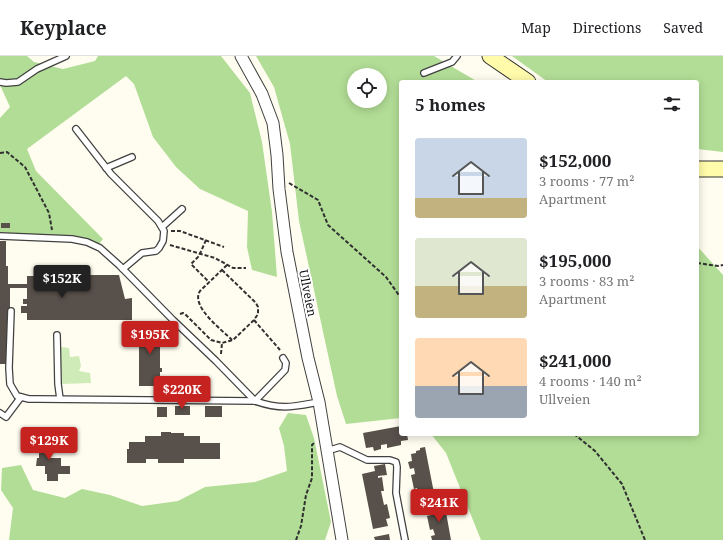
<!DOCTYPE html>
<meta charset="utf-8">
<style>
:root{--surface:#fff;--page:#f6f6f6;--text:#202124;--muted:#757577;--line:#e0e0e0;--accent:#c52220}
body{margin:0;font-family:"Noto Serif",serif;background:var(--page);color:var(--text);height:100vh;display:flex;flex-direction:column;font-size:15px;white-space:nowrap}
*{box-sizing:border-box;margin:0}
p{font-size:13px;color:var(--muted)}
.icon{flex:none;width:22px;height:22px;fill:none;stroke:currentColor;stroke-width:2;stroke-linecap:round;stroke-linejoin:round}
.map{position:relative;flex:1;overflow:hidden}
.panel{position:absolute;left:399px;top:24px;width:300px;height:356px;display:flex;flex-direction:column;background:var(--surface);border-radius:4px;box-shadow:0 2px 10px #0003}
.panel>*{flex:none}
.controls{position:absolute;left:347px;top:12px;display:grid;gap:8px}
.controls a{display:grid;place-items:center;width:40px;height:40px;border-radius:50%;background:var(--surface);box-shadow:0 2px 10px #0003;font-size:20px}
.price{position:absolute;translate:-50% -34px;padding:0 9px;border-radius:4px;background:var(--accent);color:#fff;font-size:13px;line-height:26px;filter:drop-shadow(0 1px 2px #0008)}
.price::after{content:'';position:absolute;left:50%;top:24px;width:12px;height:9px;margin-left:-6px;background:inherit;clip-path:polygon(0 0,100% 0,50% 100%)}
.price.active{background:#222;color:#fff}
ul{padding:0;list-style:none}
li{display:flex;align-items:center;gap:12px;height:100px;padding:0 16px}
li span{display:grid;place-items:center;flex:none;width:112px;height:80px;border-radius:4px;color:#555}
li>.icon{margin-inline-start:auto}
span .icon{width:48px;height:48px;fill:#fffc;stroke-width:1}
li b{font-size:17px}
h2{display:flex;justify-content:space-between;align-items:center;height:48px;padding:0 16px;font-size:17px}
header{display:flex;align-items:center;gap:24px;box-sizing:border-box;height:56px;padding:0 20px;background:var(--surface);border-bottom:1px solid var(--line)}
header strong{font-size:19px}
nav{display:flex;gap:22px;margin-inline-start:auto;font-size:14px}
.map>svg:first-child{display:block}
</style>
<header>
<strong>Keyplace</strong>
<nav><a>Map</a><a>Directions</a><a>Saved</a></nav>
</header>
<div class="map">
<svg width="723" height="484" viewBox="0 0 723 484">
<rect width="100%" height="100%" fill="#fffdf0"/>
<!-- green -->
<polygon fill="#cfebb7" points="61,291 69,292 70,301 79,300 81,310 79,315 90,317 91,327 61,328"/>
<!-- forest -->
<g fill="#b2dd96" fill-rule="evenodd">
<polygon points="0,0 27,0 34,6 63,13 95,5 98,0 221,0 250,37 262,86 272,156 277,221 252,214 247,191 248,155 200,133 176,111 153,81 134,28 126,20 27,93 36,115 103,183 99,188 0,176 0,62 10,51 0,29"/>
<path d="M256,0H434L478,26H401V362L346,368L337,340L299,165L290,88L274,31ZM354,19H380V45H354Z"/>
<polygon points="512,0 723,0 723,96 697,93 697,26 548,26"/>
<polygon points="697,190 723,219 723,484 481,484 446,397 431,378 697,378"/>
<polygon points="288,357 306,359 314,382 331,466 325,484 9,484 13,452 1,434 2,412 21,409 33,434 65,442 82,433 110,439 142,450 178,445 205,431 255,426 287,415 284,390 279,372"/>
</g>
<!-- building -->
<g fill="#58504a">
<rect x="1" y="167" width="9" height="5"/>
<polygon points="0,185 6,185 6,210 8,210 8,228 27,228 27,220 34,220 34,216 61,216 61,219 119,219 125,243 132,242 132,264 27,264 27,257 21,257 21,250 27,250 27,248 23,248 23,243 27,243 27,232 10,232 10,290 8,308 0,308"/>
<polygon points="143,266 159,266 159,282 161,282 161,287 164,287 164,290 160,290 160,312 162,312 162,316 160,316 160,330 139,330 139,279 143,279"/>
<rect x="175" y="350" width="15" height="9"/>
<rect x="205" y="350" width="17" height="11"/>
<rect x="157" y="351" width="10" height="10"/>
<polygon points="401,370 401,378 407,378 408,384 401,385 401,389 387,392 387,388 381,389 381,393 374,395 373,391 366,392 363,377"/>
<polygon points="161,376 171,376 171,377 184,377 184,380 200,380 200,387 220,387 220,403 184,403 184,407 158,407 158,403 146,403 146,407 127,407 127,393 129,393 129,386 145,386 145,380 161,380"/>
<polygon points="30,386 55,387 55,395 49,395 49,402 61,402 61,410 70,410 70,418 58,418 58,425 47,425 47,418 45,418 45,410 36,410 37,402 39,402 39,395 30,395"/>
<polygon points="425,391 434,437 434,440 429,441 428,438 419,440 417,432 414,433 411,419 415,418 414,412 410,413 408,406 412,405 411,398 416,397 416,395 420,394 420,392"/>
<polygon points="385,408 387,419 378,420 378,422 382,421 384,435 381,435 384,449 387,448 390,462 386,463 388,470 373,473 362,418 375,415 374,410"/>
<polygon points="444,445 451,484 432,484 431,480 435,479 433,473 430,474 427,460 431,459 429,451 439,450 438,447"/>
<polygon points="389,478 390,484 375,484 374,481"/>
</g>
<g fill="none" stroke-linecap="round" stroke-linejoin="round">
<!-- service casing -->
<g stroke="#414141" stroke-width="8">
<g id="service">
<polyline points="424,17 452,6 457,0"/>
<polyline points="0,26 6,27 18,26 37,13 66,0"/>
<polyline points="76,73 111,118 158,165 164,175 163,185 159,192 156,195 142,197 123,213"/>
<polyline points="106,112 132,101"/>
<polyline points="162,171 182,153"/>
<polyline points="0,180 72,183 87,186 100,192 119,209 173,264 216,305 255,345"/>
<path d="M11,255L9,312L10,328L17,340L29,343H38L255,345C282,354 292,351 319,346"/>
<polyline points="57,279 58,328 60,343"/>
<polyline points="255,345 285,314 286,307 283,302"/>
<polyline points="0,357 6,361 21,341"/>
<polyline points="327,395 340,391 367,404 390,404 396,406 397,411 396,437 405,484"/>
</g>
</g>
<!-- minor casing -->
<g stroke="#414141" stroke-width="13">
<polyline id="minor" points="241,0 262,38 273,67 277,99 279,133 287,196 308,302 319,346 342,484"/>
</g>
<!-- secondary casing -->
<g stroke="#303030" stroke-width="17">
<g id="secondary">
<polyline points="490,0 528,26"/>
<polyline points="697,113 723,113"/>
</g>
</g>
<!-- path -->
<g stroke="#303030" stroke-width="2" stroke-dasharray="4 2" stroke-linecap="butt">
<polyline points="0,97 7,96 25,111 49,157 52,174"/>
<polyline points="289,127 318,144 328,169 386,221 401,242"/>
<polyline points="171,175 180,175 224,191"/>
<polyline points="206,184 199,200 191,208 209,226"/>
<polyline points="170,189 215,202 233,212 246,212"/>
<polyline points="697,207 718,210 723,209"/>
<path d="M227,209L200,235C190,250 222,274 232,284"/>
<polyline points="180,258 183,257 185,258 211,284 222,287 233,284 254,264 258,258 258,251 256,247 222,214"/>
<polyline points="254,264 280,294"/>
<polyline points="221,298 222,287"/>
<polyline points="574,378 595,395 622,428 645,484"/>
<polyline points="296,484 301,470 306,439 312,422 312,389 314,387"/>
</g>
<!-- service -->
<use href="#service" stroke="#fff" stroke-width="5.5"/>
<!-- minor -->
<use href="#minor" stroke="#fff" stroke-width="11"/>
<!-- secondary -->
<use href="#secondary" stroke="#fffbab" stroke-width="15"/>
</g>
<g text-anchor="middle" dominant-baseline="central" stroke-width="4" stroke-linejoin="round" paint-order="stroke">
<!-- street labels -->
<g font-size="12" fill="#0e0e0e" stroke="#fff">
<text transform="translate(308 237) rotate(79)">Ullveien</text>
</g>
</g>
</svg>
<div class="controls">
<a><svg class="icon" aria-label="locate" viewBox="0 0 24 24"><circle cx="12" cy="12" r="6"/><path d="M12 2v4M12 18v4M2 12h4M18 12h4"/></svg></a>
</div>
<b class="price active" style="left:62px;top:243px">$152K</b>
<b class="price" style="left:150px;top:299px">$195K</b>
<b class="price" style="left:182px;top:354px">$220K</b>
<b class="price" style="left:49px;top:405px">$129K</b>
<b class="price" style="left:439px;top:467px">$241K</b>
<section class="panel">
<h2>5 homes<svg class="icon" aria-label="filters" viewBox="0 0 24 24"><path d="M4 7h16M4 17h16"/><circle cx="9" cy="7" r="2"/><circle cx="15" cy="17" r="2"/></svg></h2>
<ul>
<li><span style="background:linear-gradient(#c9d6e8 75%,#c2b280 0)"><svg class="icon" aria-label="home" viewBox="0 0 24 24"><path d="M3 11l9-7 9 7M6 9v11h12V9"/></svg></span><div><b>$152,000</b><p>3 rooms · 77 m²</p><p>Apartment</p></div></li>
<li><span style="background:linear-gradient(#dfe7d0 60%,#c2b280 0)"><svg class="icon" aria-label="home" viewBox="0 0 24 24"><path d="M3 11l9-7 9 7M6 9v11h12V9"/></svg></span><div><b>$195,000</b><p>3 rooms · 83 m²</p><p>Apartment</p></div></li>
<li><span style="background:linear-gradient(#ffd9b3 60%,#9aa5b1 0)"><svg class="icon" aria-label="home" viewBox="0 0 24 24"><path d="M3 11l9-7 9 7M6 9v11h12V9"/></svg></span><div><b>$241,000</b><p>4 rooms · 140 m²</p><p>Ullveien</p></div></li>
</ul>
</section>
</div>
